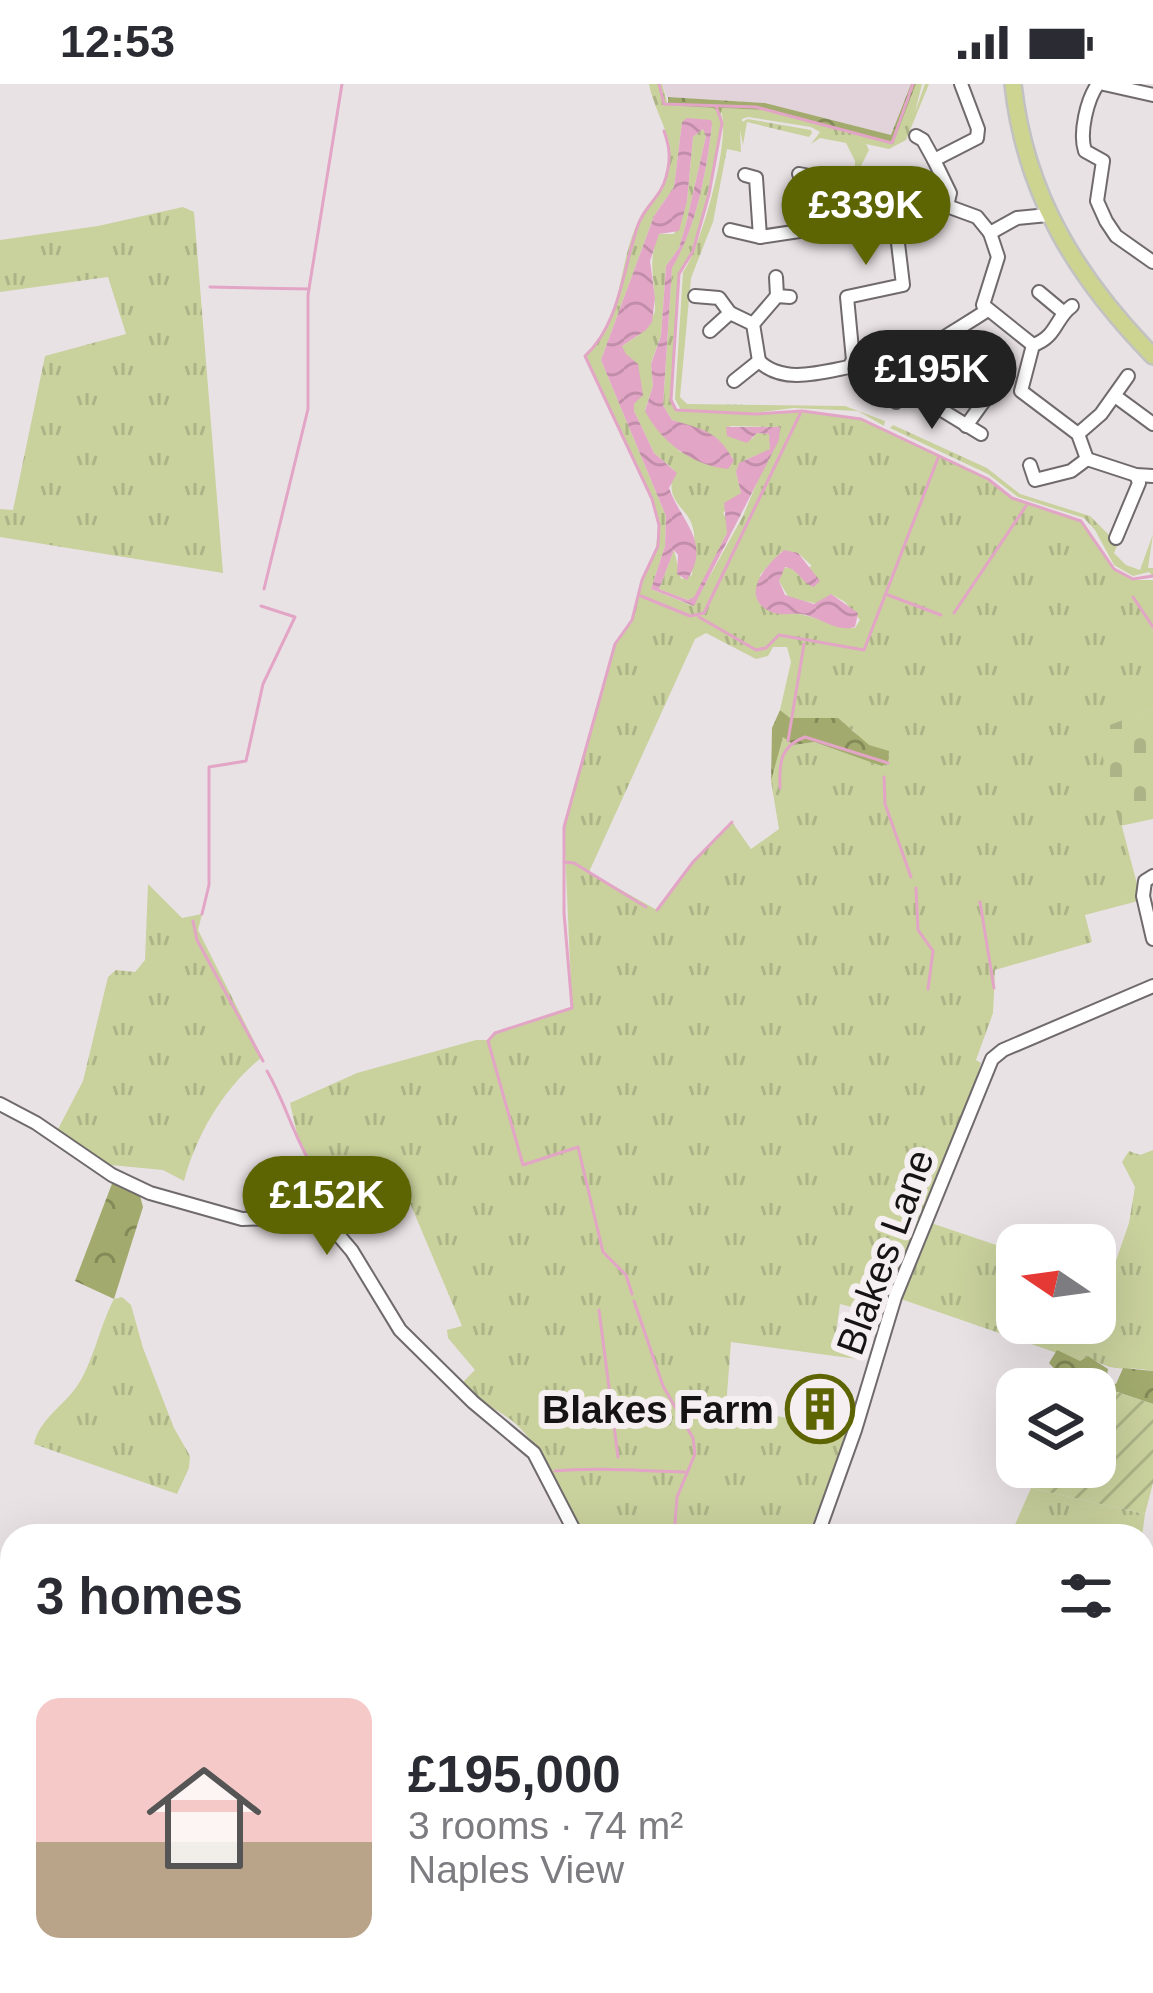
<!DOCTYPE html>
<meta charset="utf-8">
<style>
:root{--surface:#fff;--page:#f2f2f3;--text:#2b2b33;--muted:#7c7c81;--line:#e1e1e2;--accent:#5d6402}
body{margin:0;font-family:Arial,sans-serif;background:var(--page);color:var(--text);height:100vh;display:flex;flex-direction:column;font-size:45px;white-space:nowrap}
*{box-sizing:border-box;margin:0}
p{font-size:39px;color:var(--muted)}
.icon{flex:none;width:66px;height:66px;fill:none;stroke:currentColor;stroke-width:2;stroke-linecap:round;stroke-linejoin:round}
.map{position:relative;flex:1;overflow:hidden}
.panel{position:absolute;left:0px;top:1440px;width:1155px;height:471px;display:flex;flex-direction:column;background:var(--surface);border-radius:36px 36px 0 0;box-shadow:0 12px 48px #0002}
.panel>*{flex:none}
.needle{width:78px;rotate:283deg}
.buttons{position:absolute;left:996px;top:1140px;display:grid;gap:24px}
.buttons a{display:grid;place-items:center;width:120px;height:120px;border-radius:24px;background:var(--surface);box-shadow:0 12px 48px #0002;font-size:60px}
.price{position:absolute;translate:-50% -102px;padding:0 27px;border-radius:42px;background:var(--accent);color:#fff;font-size:39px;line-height:78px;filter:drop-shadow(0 3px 6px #0008)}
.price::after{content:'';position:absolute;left:50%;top:72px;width:36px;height:27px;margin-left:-18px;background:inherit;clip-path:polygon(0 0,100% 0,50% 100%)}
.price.active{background:#222;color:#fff}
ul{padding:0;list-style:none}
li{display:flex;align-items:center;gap:36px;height:300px;padding:0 36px}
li+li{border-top:3px solid var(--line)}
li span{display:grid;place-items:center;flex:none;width:336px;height:240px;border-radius:24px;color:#555}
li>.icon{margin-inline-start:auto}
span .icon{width:144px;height:144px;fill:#fffc;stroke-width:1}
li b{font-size:51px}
h2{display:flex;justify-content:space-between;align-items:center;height:144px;padding:0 36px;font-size:51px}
.status{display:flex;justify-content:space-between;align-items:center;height:84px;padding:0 60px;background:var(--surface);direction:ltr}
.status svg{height:33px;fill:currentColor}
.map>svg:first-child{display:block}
</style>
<div class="status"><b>12:53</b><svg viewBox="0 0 49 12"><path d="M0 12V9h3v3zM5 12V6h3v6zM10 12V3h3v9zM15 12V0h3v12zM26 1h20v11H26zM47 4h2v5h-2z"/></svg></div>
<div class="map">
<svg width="1153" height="1909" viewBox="0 0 1153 1909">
<defs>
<pattern id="grass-tufts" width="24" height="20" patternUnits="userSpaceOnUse" patternTransform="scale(3)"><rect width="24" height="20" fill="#c9d19d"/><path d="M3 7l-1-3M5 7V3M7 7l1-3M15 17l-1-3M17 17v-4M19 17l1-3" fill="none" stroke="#acb386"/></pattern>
<pattern id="forest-crowns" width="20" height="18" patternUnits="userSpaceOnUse" patternTransform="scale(3)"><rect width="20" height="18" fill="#a2ab6d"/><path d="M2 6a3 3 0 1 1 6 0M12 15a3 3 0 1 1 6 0" fill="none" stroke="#838a58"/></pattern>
<pattern id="cemetery-stones" width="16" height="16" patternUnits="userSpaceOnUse" patternTransform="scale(3)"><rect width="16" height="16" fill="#c9d19d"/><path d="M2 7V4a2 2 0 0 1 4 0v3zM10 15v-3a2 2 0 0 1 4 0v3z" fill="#acb386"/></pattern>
<pattern id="garden-furrows" width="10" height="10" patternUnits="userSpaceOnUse" patternTransform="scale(3)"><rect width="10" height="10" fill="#c9d19d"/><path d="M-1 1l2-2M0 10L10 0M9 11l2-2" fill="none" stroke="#acb386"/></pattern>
<pattern id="water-waves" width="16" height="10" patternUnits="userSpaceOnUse" patternTransform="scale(3)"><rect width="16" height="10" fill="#e2a5c6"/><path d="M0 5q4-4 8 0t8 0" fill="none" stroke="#c18da9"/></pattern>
</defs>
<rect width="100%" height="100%" fill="#e9e2e5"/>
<!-- built -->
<polygon fill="#e2d3db" points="662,0 911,0 891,51 765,19 667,13"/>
<!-- grass -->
<g fill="url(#grass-tufts)" fill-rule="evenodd">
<path d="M649,0H662L668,21L713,24L721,29L722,39L703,132L693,167L679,190L671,316L676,326L714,329L681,326L675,315L683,188C701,163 733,51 720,24L764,26L893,60L916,0H922L915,28L925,0H929L906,56L889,65L866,60L869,66L855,94V77L846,59L820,54L811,60L820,48L811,43L748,33L742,35V38L748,35L811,46L812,49L809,53L747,38L743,61L740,46L741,68L727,65L713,138L691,194L680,313L687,320L845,322L885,337L884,342L858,327L793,324L753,329L802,327L861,335L988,395L1013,414L1081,437L1114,485L1132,496H1153V625L1097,647L1137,800L1138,817L1085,831L1092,858L995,886L993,929L976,976L981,979L973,1004L882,1231L840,1220L835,1257L868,1265L865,1276L731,1258L726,1323L850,1345L808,1452H582C564,1416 549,1375 521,1345C503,1326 478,1319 460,1301L475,1286L448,1254L447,1246L462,1242L393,1079L369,1090L376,1106L340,1127L298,1054L290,1019L357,989L476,956H488L495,949L572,924L564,743L615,560L632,536L642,496L655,470L659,441L652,415L585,272C625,235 617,178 639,136C652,110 670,105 670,70C670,48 653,23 649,0ZM682,38L712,41C706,89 697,142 672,183L663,321L672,336C701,345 713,350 733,374L680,368L645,326L653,302L651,279L661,252L666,182L679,164L686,140L706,52L703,45L693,53L687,117L674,150H659C646,176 656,200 655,228L639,251L622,262L641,311L634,320V327L654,369L674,386C663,422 690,421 694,449C695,462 692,478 692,491L681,495L674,466L659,505L688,516L695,513L727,449L729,439L723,429L741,409L736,388L745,376L770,366V350L757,349L752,355L729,342L780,343L743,432L693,522L651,505L665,462L666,432L601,276L654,132L674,103ZM781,468L798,469L812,482L797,488L788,483L782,485L779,497L789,514L819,520L831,510L845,518L860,536L855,544C830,543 812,529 787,529L760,491ZM706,549L756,575L768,572L773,563H787L791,578L780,626L789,634L853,646L882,681L813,658L794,661L783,652L771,697L779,745L751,765L732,738L693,778L657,826L589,788L695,555Z"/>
<polygon points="183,123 194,128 223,489 0,453 0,425 13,426 45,272 126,250 108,193 0,208 0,156 98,142"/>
<polygon points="893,341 987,384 1020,410 1090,432 1112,454 1111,459 1117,462 1114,469 1126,481 1140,486 1153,450 1148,484 1153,484 1153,493 1149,488 1133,492 1114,481 1095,446 1084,434 1018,413 988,390 890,344"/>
<path d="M148,800L182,834L202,830L198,846L262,973C224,1004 197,1049 184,1097L163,1086L100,1080L56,1049L83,997L108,893L116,886L135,888L145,876Z"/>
<path d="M1153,1066V1287C1121,1280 1118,1292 1088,1272L1080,1277L895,1213L928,1138L1017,1168V1239H1095V1187L1111,1191L1129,1139L1135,1103L1122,1078L1129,1067L1140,1071Z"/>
<path d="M122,1213L131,1221L143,1264L174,1344L190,1372L189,1384L177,1410L34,1360C39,1337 60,1324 75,1305C93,1281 99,1243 114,1215Z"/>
<polygon points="1031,1404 1145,1430 1142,1452 1010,1452"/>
</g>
<!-- forest -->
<g fill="url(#forest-crowns)">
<polygon points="911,0 916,0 893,60 764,26 722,24 721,29 713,24 668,21 668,13 765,19 891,51"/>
<polygon points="780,626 790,634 838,634 869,661 889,667 888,679 882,682 814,658 794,661 783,653 771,697 772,644"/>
<polygon points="113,1097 139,1108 143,1123 114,1215 75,1197"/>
<polygon points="1057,1266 1080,1277 1088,1272 1108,1285 1106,1297 1116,1300 1123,1284 1153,1287 1153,1320 1087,1298 1079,1305 1064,1305 1064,1295 1049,1279"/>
</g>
<!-- cemetery -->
<polygon fill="url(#cemetery-stones)" points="1153,625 1153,735 1120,742 1096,646"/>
<!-- garden -->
<polygon fill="url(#garden-furrows)" points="1087,1298 1153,1320 1153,1399 1145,1430 1031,1404 1039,1383 1095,1383 1095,1305 1079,1305"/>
<!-- water -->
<g fill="url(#water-waves)">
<path d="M687,34L711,36L712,41C706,89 697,142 672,184L663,321L672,336C704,346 717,346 734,377L728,385C692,381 662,359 645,327L653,302L651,280L661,252L666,182L679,164L686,140L706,52L703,45L693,53L687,117L679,147L659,150L650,177L655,214L652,238L646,246L622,262L626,270L638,280L643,311L634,320V327L654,369L677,389L669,404C681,438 712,458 687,496L677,490L678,471L674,466L659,505L688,516L694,513L727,449L724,419L741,409L736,388L739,379L770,365L769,350L757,349L747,359L727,352L726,343H780L779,356L694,522L651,505L665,462L666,432L601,276L654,132L674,103L682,38Z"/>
<path d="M784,466L798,469L820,497L814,503C802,500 799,485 785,483L779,497L785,511L814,520L831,510L858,529L855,543C838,548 826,537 809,532C796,527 782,533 771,528C738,512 766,481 784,466Z"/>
</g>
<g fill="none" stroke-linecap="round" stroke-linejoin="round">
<!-- stream -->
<g stroke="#e2a5c6" stroke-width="3">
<polyline points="659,0 664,20 756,23 892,59 913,0"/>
<polyline points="716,22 722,39 709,110 693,167 679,190 671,316 676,326 755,330 802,327 861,335 988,395 1012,414 1081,437 1114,485 1133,495 1153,492"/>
<polyline points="210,203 309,205"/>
<polyline points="264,505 308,325 308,211 342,0"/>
<polyline points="888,511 941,531"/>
<polyline points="641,512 690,532 704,529 800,330"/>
<polyline points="1133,513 1153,543"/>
<polyline points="954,529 1026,422"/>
<polyline points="699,533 756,566 766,564 779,551 864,566 938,374"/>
<polyline points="788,657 804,560"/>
<polyline points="884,693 885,720 911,793"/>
<path d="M780,704C779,679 780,662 805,653L888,679"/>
<polyline points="564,778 574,779 646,823"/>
<polyline points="916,804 918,846 933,867 928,905"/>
<polyline points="980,818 994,904"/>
<polyline points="657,826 693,778 732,738"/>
<polyline points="202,830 209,801 209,683 246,677 263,600 295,533 261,522"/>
<polyline points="193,837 197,856 263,977"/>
<path d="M267,987C286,1020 294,1054 314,1085"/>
<path d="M632,1210L626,1191L603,1168L578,1063L523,1081L488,957L495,949L572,924L564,829V743L615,560L632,536L642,496L658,462L659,441L652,415L585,272C620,240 623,184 638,141C644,123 661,113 666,93C671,75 670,64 664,47"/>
<polyline points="634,1217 663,1302 693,1354 695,1370 677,1413 674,1452"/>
<polyline points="599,1226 618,1373"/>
<path d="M555,1387C599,1383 641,1387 685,1388"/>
</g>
<!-- minor casing -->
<g stroke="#706a6d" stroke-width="16">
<g id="minor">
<path d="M1098,0C1087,15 1079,49 1085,67L1103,77L1097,117L1106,137L1116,152L1153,178"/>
<polyline points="1104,0 1153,11"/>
<polyline points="916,52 923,56 934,76"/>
<polyline points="799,90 888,107 919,125 947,122 977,133 990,149 1017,134 1048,131"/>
<polyline points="745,91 756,94 760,153 826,143 826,97"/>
<polyline points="947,122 950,109 934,76 977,54 978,45 961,0"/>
<polyline points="730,146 760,153"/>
<polyline points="990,149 998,173 983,221 1033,261 1021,307 1078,350 1087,375 1136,391 1153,392"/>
<polyline points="776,193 777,212"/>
<polyline points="1039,208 1063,228"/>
<polyline points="695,212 719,214 730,229"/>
<polyline points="710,247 730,229 753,240"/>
<path d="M1033,261C1057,253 1055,234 1072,222"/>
<polyline points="759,277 753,240 777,212 790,213"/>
<path d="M734,297L759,277C782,300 819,289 849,283L853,276L847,213L903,201L895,134L919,125"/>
<polyline points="900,307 940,325 981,350"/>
<polyline points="1115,312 1153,340"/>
<path d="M896,318C916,261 940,258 986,227"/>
<polyline points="966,342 984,317"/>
<polyline points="1078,350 1101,330 1128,292"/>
<polyline points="1030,381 1035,396 1071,387 1087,375"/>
<polyline points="1116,454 1139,399 1136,391"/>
<polyline points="1153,792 1145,797 1143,812 1153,855"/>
<polyline points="0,1020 36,1039 112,1091 150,1109 242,1135 311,1133 329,1140 352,1167 400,1246 473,1318 534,1369 577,1452"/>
<polyline points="817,1452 855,1346 895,1213 992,975 1003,966 1153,902"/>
<polyline points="681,1899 683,1909"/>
</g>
</g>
<!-- major casing -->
<g stroke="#c2c2c2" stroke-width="20">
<g id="major">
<path d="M1013,0C1025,111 1077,194 1153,272"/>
<polyline points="1143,1660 1153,1645"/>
<polyline points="1061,1909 1062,1899"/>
</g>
</g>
<!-- minor -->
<use href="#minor" stroke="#fff" stroke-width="12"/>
<!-- major -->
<use href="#major" stroke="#cdd490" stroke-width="15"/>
</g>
<!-- icons -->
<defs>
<g id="building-ring" transform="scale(3.45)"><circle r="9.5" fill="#f6eff2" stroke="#5d6402" stroke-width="1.5"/><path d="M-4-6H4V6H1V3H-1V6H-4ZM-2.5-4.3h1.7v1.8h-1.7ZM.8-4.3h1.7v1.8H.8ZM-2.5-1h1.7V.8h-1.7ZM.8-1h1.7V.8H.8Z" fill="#5d6402"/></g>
</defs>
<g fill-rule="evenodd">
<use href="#building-ring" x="820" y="1325"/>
</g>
<g text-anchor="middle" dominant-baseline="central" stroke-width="12" stroke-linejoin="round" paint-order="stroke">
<!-- street labels -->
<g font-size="39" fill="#161315" stroke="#f6eff2">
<text transform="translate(885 1168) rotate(-70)">Blakes Lane</text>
</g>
<!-- poi labels -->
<g font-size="39" font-weight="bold" fill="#161315" stroke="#f6eff2" text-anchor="end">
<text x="774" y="1325">Blakes Farm</text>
</g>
</g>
</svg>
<div class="buttons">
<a><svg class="needle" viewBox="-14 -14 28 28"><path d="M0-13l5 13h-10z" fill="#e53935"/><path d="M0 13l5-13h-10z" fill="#7c7c81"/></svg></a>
<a><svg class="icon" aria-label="layers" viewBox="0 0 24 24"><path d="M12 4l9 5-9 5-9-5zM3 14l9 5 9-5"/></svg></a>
</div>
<b class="price" style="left:866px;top:184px">£339K</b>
<b class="price active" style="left:932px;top:348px">£195K</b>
<b class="price" style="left:327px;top:1174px">£152K</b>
<section class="panel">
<h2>3 homes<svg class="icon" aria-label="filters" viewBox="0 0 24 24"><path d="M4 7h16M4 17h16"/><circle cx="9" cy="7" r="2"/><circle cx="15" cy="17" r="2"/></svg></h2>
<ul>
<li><span style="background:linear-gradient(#f6c9c9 60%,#b9a48a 0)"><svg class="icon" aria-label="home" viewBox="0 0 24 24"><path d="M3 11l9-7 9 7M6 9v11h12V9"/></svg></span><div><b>£195,000</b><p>3 rooms · 74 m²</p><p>Naples View</p></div></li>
</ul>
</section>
</div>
